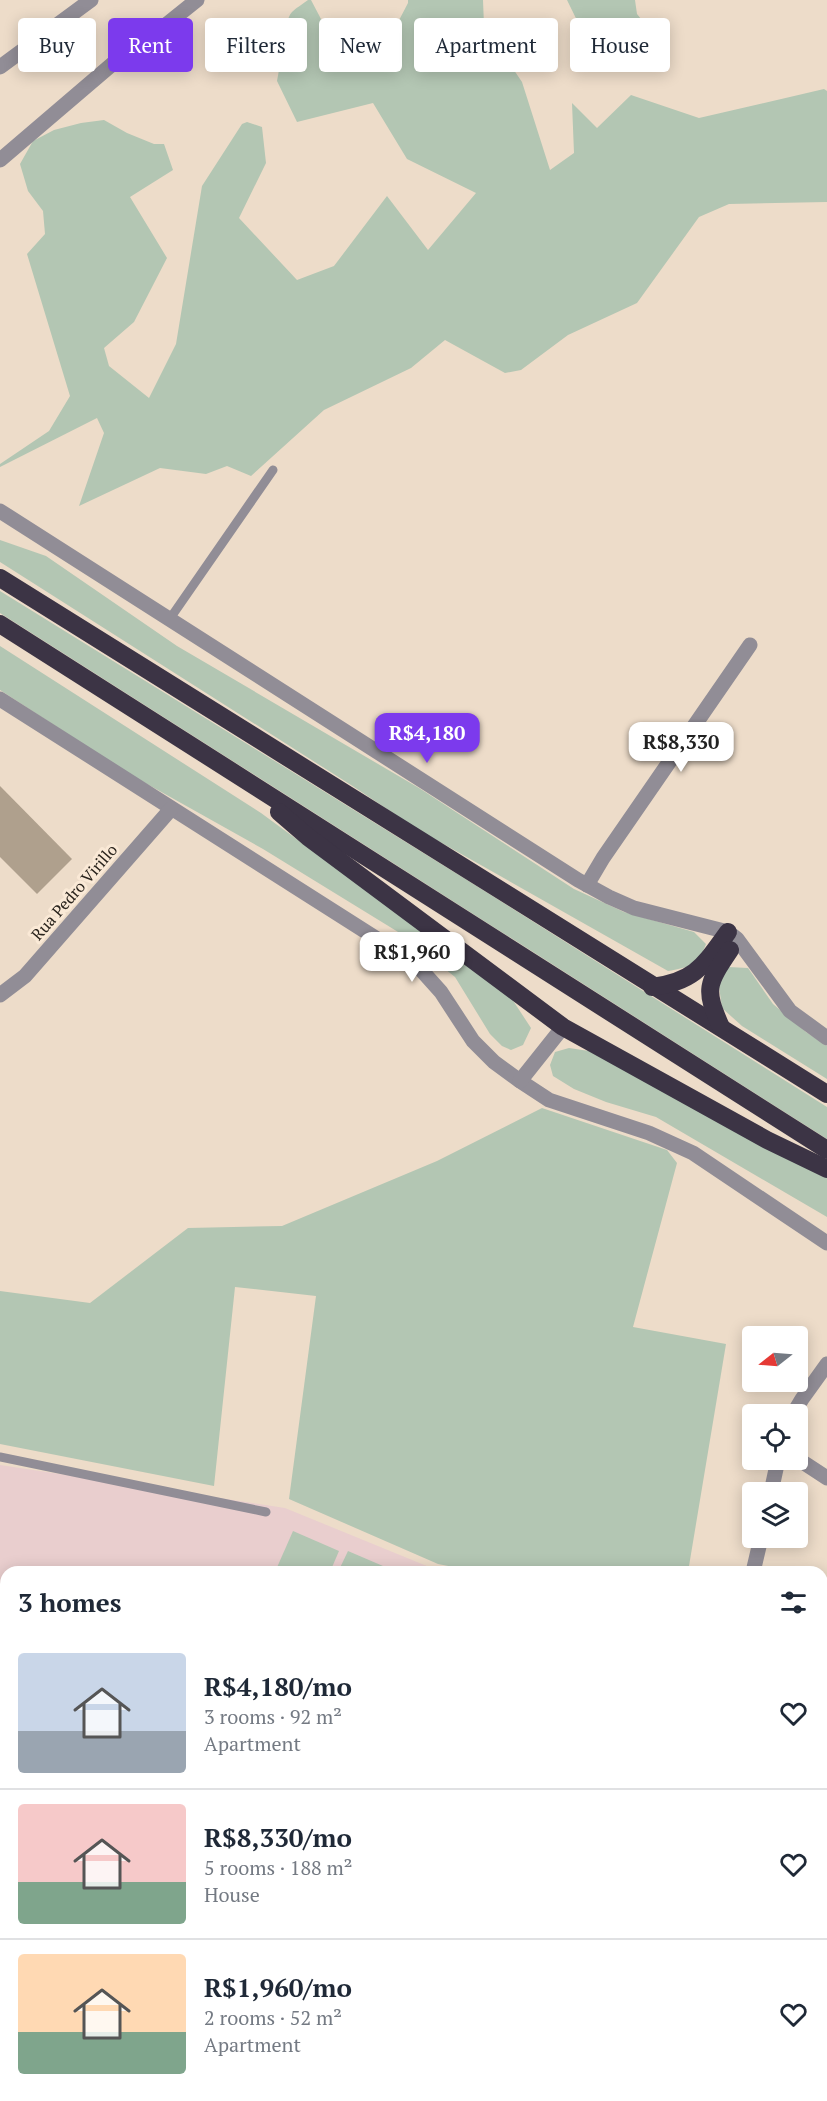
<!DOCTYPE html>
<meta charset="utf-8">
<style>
:root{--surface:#fff;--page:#f6f6f7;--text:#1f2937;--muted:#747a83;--line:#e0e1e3;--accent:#7c3aed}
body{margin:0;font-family:"PT Serif",serif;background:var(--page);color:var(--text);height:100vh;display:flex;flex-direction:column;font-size:22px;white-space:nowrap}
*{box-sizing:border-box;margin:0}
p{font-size:20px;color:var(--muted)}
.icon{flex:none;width:33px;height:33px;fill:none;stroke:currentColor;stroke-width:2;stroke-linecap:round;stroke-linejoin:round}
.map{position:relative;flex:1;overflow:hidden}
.details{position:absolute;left:0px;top:1566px;width:828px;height:536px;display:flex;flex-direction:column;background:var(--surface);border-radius:18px 18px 0 0;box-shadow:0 3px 15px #0003}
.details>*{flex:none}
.banner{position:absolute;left:18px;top:18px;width:792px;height:54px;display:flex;gap:12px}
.needle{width:39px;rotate:253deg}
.controls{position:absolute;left:742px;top:1326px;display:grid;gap:12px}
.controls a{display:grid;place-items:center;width:66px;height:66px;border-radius:6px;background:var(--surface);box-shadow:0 3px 15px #0003;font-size:30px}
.price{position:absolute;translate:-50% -51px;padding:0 14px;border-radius:12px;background:#fff;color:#222;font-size:20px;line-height:39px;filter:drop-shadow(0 2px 3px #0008)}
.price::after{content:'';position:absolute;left:50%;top:36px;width:18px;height:14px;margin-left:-9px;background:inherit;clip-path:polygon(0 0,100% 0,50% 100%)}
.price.active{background:var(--accent);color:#fff}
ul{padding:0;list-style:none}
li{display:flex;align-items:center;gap:18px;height:150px;padding:0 18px}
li+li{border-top:2px solid var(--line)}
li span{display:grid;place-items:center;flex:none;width:168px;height:120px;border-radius:6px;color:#555}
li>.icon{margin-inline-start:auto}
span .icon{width:72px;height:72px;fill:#fffc;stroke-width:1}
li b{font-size:26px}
h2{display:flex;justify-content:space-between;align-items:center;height:72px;padding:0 18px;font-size:26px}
.pill{padding:0 21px;border-radius:6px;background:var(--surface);box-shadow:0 3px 15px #0003;font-size:21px;line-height:54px}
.pill.active{background:var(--accent);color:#fff}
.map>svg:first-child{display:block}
</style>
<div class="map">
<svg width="827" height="2101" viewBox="0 0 827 2101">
<rect width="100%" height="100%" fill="#eddcc9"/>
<!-- education -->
<polygon fill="#e9cece" points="0,1465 285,1508 439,1571 6,1572 6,1638 0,1636"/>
<!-- green -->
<g fill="#b3c6b3">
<path d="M308,0H311L321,19L342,42L366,40L396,26L408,3V0H483L484,26L522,82L550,170L574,153L572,103L597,128L631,95L699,118L824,89L827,91V202L729,204L699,217L637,303L568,335L521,370L505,373L445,340L411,368L324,410L251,476L227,466L206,474L160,468L79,506L104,433L97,418L0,467V464L49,431L70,396L27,254L45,234L43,211L28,191L20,164L33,141L54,130L81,123L104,120L127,133L154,144H164L173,170L130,197L167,258L134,322L104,348L109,366L149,398L176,344L202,186L242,124L247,122L262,127L266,163L239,218L297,280L334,266L387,196L428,250L476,193L407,159L373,103L297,122L277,81C281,66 283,21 292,12C297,7 303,4 308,0Z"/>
<polygon points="567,0 635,0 637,14 669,54 657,63 590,47"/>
<path d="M0,540L46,556L177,646L419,788L574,889L624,912L694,932L706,944C699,964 688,968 668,971L417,829L351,785L0,562Z"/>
<polygon points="0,591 467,880 827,1107 827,1139 0,613"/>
<polygon points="0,646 261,813 510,996 531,1028 523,1045 511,1050 502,1046 490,1034 455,977 403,935 263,849 131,775 0,690"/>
<polygon points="728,967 748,968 773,1004 806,1032 827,1046 827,1079 742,1026 722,1008 718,979"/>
<polygon points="569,1048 589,1051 827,1177 827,1217 656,1117 606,1102 574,1089 553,1076 550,1065 555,1052"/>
<polygon points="542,1108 667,1150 677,1163 633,1327 726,1344 688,1572 479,1572 438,1564 289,1499 316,1296 235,1287 214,1486 0,1444 0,1291 90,1303 188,1228 282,1226 437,1161"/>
<polygon points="293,1531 339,1551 330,1572 275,1572"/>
<polygon points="348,1551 397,1572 338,1572"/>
<polygon points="6,1950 6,2087 0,2081 0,1956"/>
<polygon points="31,2096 254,2096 262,2101 72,2101"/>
</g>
<!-- building -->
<polygon fill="#afa08d" points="0,786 72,859 37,894 0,857"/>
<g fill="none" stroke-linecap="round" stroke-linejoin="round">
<!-- lane -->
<g stroke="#918d96" stroke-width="9">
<polyline points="169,620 273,470"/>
<polyline points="0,1457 266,1512"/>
</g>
<!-- street -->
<g stroke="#918d96" stroke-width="15">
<polyline points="0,67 91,0"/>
<polyline points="0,160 130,49 162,28 197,0"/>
<polyline points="0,511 578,880 609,897 634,908 728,932 737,939 790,1011 827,1038"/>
<polyline points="0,699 415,963 441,992 473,1041 494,1062 520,1081 549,1100 649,1133 693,1153 827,1243"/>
<polyline points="587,885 603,858 750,645"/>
<polyline points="0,995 25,976 171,809"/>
<polyline points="520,1081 563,1027"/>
<polyline points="793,1414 802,1399 827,1364"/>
<polyline points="798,1459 827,1478"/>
<polyline points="771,1492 778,1460"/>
<polyline points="753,1572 761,1538"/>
<polyline points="822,1626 827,1629"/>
<polyline points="0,1644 6,1646"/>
</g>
<!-- highway -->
<g stroke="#3c3445" stroke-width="18">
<polyline points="0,578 827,1094"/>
<polyline points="0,624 827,1150"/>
<polyline points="279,812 308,837 563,1027 767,1140 827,1169"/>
<path d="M652,987C695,982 704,965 728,932"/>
<path d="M721,1027C704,989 707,984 730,950"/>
</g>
</g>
<g text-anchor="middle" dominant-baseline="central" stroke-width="6" stroke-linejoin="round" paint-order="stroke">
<!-- street labels -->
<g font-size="16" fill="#2a241d" stroke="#fae9d6">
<text transform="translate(74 892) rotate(-49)">Rua Pedro Virillo</text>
</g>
</g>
</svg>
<div class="controls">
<a><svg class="needle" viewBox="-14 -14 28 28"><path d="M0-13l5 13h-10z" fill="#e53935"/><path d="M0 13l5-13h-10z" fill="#747a83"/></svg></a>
<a><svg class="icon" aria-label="locate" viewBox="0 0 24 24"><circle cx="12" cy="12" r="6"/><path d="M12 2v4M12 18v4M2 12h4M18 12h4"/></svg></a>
<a><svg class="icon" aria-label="layers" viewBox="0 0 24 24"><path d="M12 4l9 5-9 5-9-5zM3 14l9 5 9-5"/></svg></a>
</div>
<b class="price active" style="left:427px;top:764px">R$4,180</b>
<b class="price" style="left:681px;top:773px">R$8,330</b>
<b class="price" style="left:412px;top:983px">R$1,960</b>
<div class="banner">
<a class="pill">Buy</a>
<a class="pill active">Rent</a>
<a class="pill">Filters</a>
<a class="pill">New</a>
<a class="pill">Apartment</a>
<a class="pill">House</a>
</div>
<section class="details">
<h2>3 homes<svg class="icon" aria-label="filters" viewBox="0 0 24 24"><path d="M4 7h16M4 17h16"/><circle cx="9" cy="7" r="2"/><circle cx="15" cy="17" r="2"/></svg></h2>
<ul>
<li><span style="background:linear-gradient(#c9d6e8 65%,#9aa5b1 0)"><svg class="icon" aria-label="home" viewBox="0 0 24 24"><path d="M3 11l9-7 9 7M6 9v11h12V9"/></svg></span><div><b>R$4,180/mo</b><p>3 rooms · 92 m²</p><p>Apartment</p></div><svg class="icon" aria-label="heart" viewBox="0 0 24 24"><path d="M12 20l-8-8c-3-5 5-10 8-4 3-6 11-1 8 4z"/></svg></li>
<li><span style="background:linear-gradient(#f6c9c9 65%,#7fa58c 0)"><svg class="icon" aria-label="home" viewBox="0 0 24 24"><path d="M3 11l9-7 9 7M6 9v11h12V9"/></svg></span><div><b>R$8,330/mo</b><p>5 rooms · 188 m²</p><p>House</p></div><svg class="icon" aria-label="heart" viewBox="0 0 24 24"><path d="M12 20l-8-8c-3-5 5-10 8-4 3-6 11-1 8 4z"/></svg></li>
<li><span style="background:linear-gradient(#ffd9b3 65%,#7fa58c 0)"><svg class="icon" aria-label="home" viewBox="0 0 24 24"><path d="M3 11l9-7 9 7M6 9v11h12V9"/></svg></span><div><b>R$1,960/mo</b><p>2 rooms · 52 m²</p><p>Apartment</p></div><svg class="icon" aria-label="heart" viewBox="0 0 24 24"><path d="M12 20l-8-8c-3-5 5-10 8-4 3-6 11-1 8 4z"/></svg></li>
</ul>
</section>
</div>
